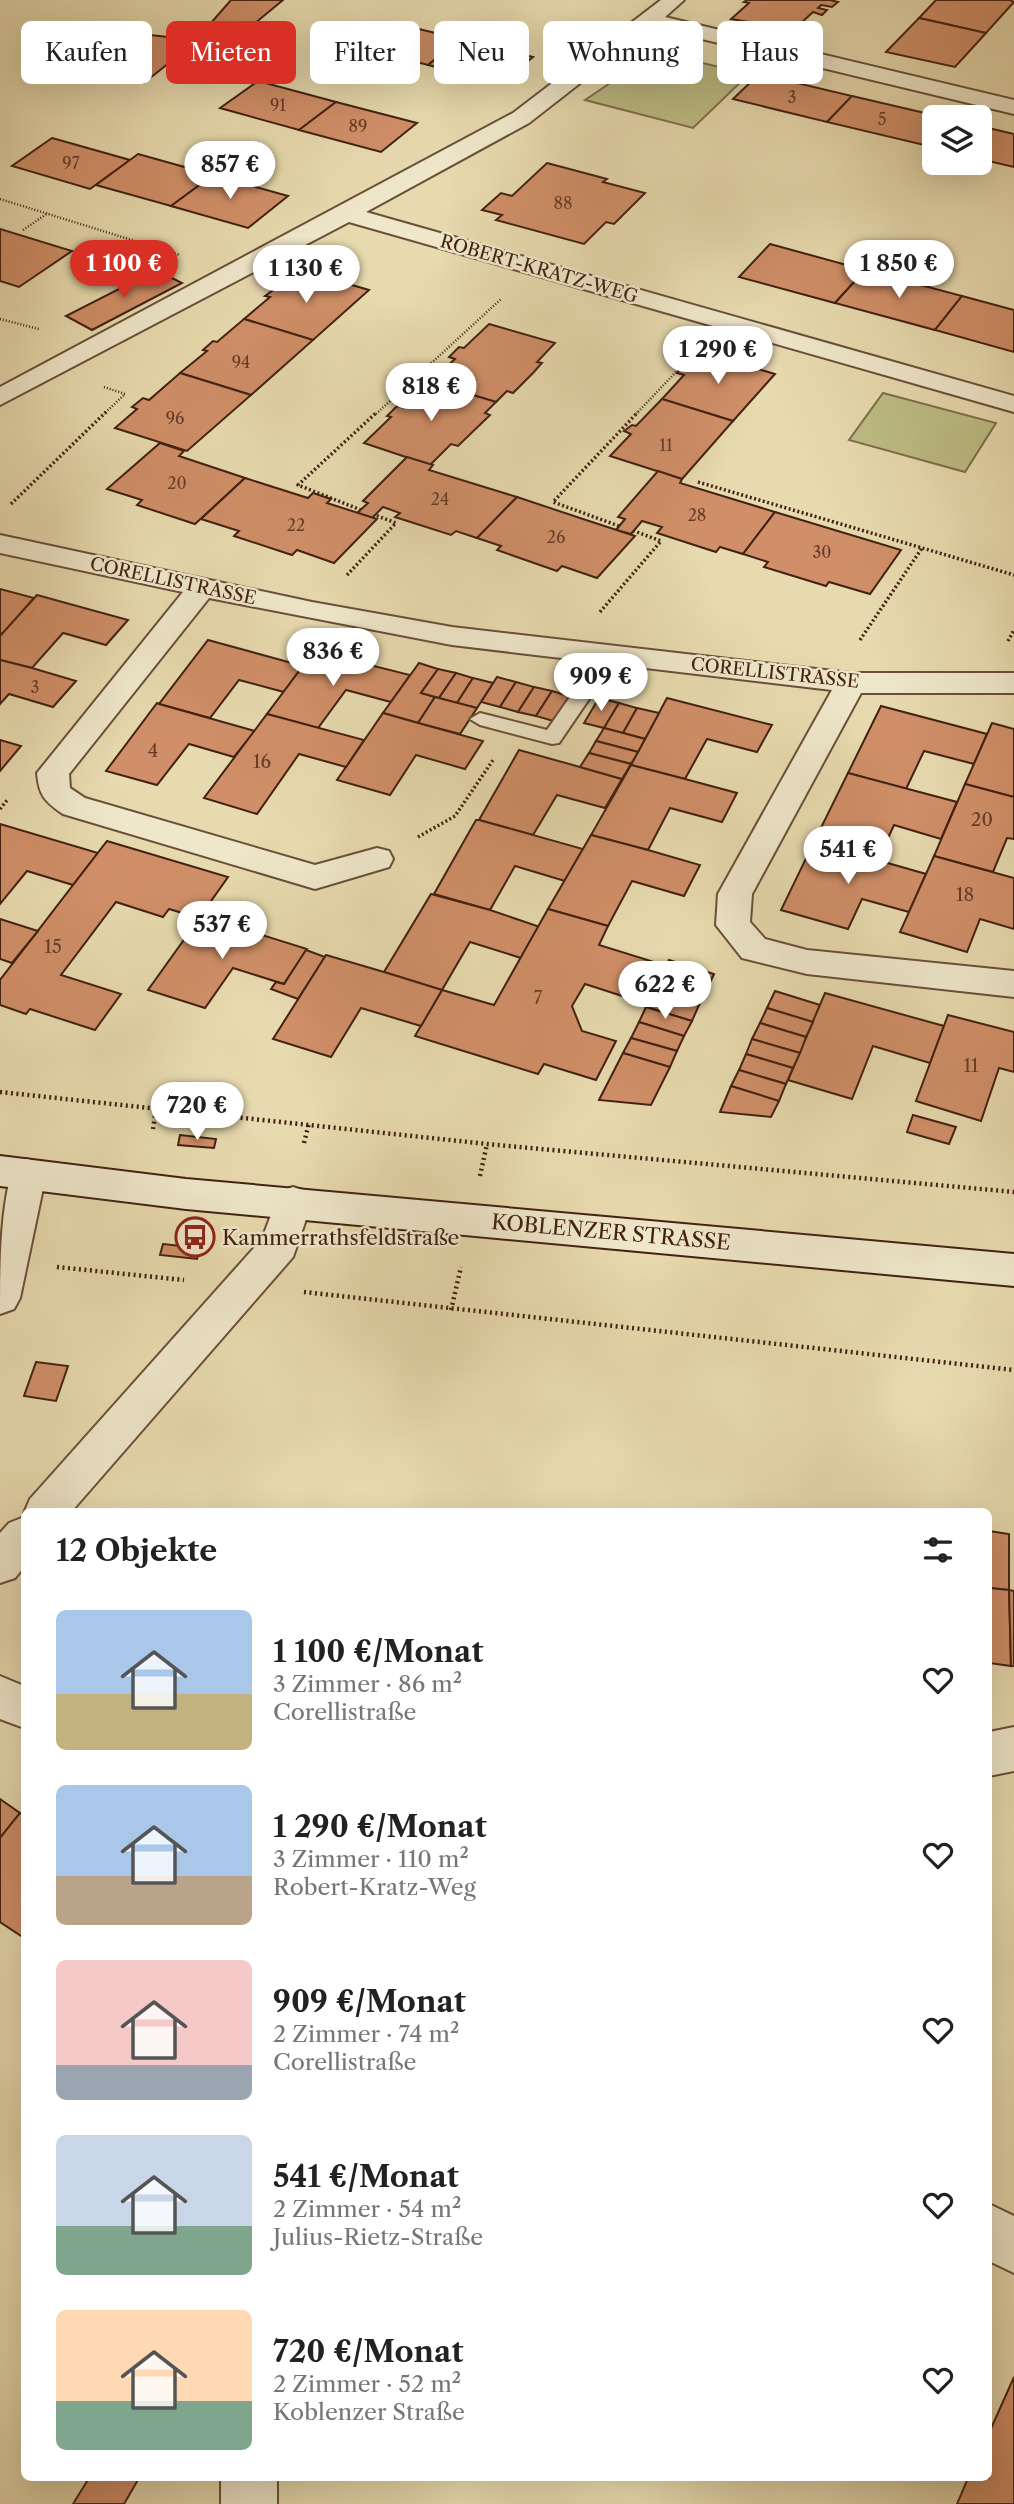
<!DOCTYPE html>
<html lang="de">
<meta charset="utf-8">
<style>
:root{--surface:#fff;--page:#f2f2f2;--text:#222;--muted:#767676;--accent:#d93025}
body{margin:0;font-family:"Libre Caslon Text",serif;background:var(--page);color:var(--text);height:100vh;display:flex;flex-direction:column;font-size:26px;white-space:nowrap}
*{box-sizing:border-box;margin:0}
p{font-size:23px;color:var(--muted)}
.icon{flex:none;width:38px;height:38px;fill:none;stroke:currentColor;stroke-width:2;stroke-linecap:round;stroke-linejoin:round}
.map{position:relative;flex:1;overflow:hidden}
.side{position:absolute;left:21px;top:1508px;width:971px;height:973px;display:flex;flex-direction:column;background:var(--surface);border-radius:10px;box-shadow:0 7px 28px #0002}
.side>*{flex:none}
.top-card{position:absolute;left:21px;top:21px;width:973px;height:63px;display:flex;gap:14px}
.buttons{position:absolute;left:922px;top:105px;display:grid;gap:14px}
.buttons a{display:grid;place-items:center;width:70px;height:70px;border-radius:10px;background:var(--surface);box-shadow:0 7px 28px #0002;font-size:35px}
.price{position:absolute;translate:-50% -60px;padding:0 16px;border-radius:24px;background:#fff;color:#222;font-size:23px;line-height:46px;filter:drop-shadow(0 2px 4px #0008)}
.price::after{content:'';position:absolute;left:50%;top:42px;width:21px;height:16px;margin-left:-10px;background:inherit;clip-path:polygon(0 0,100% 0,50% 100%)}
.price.selected{background:var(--accent);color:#fff}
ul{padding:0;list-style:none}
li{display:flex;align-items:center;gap:21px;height:175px;padding:0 35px}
li span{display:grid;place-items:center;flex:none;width:196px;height:140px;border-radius:10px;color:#555}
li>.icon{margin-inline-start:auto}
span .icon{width:84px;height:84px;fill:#fffc;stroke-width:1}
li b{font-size:30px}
h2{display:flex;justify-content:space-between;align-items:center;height:84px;padding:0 35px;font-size:30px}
.tag{padding:0 24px;border-radius:10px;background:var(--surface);box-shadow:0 7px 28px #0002;font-size:24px;line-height:63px}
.tag.selected{background:var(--accent);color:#fff}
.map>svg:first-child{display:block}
</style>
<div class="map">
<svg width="1014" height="2504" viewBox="0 0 1014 2504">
<rect width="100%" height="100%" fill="#e7daae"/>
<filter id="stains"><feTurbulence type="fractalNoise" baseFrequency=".00286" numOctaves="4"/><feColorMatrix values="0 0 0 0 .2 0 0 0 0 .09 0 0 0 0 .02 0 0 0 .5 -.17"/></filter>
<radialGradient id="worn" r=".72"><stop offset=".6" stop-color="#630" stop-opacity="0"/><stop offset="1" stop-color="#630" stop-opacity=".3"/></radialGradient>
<!-- green -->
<g fill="#bdbd85" stroke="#806f4c" stroke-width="2">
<polygon points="656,52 749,74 693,128 585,100"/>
<polygon points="883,393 996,423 965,472 849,440"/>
</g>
<!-- building -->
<g fill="#d08f68" stroke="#422112" stroke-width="2">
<polygon points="231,0 283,0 207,63 188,56 200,40 196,40"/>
<polygon points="747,0 830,0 838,2 832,7 821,5 818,8 827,10 822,15 813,12 800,24 808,26 802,31 731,19 749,3 744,2"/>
<polygon points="936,0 1010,0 1014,2 986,33 919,18"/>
<polygon points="919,18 986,33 955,67 886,52"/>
<polygon points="389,22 461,39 428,65 356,47"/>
<polygon points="122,32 196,40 200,40 188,56 180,54 144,83 72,67 104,41 112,42"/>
<polygon points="461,39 533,57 501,83 428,65"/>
<polygon points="759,74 852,96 827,122 733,99"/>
<polygon points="258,81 336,102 299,130 220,108"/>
<polygon points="852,96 942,117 934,117 934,134 924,145 827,122"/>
<polygon points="336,102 417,123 381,152 299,130"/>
<polygon points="980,126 1014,134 1014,167 980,159"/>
<polygon points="52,138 130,160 90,189 12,166"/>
<polygon points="138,154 213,175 171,206 96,185"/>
<polygon points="547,163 607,179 603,182 645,193 614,224 606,222 584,244 496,220 502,215 482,210 501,193 512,196"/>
<polygon points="213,175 288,196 248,228 171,206"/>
<polygon points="0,229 72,251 19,287 0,281"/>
<polygon points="770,244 865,270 835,303 739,277"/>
<polygon points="156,270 182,283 92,330 66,316"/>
<polygon points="301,270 369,290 313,340 244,319 270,297 265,296"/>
<polygon points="865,270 962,296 935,330 835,303"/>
<polygon points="962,296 1014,310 1014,352 935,330"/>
<polygon points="244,319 313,340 251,395 180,373 207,351 203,350 213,341 217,342"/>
<polygon points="489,324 555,343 537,362 542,363 533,373 513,393 507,391 496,402 430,382 455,359 449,357 459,347 464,348"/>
<polygon points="704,353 775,374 733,421 662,399 684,375 677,373 685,363 692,365"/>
<polygon points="180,373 251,395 187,451 115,428 137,409 132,407 143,398 149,400"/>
<polygon points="430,382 496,402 485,413 490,415 458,446 451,444 430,465 364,443 391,417 387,416 397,406 404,408"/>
<polygon points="662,399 733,421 682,479 610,456 631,434 624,431 632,425 636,426"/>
<polygon points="160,443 184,451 179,456 245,478 195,524 137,505 142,500 107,489"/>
<polygon points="407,457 433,465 429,470 517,497 477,538 456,531 451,535 395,517 400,513 383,507 372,518 357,513 368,503 363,501"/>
<polygon points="658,471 682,479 680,483 775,512 743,554 720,547 716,552 657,533 662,527 642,521 631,534 616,530 625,519 618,517"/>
<polygon points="245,478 308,498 313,493 331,499 327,503 377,519 334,563 297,550 292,555 234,536 239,531 201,519"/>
<polygon points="517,497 583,519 635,536 597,578 562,566 557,571 497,550 501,546 477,538"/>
<polygon points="775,512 901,550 870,594 829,582 826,586 764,567 768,562 743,554"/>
<polygon points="0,589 34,598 3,634 0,633"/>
<polygon points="37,595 128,620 106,645 63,633 32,668 0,660 0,636"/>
<polygon points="208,640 303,666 284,692 239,680 210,718 159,704"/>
<polygon points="314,651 410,675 391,702 346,690 318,728 267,714"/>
<polygon points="0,660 32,668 76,681 53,707 9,694 0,704"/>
<polygon points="419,663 438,669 421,693 435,697 418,723 383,713"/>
<polygon points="438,669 456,673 439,698 421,693"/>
<polygon points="456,673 473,678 457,703 439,698"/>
<polygon points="497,677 516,682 500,707 481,702"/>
<polygon points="473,678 493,683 477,708 457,703"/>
<polygon points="516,682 534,687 518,712 500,707"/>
<polygon points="534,687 552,691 536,716 518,712"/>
<polygon points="552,691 572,697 557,722 536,716"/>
<polygon points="435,697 477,708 460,734 418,723"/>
<polygon points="599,698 619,703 604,728 584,723"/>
<polygon points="667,698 772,725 757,752 707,739 685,779 631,765"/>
<polygon points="157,703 159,704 255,731 234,757 189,744 157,785 106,771"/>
<polygon points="619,703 637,708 623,733 604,728"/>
<polygon points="881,706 987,734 974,764 924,751 906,789 848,773"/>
<polygon points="637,708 659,713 645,739 623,733"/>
<polygon points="383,713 418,723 483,741 465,769 416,755 390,795 337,780"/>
<polygon points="267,714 364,740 346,767 299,754 257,814 204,798"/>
<polygon points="992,723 1014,729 1014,797 965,784"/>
<polygon points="604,728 623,733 645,739 638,752 596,741"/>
<polygon points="0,740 21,746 0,771"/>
<polygon points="596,741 638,752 631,764 589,753"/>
<polygon points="519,750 580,767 622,779 605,808 557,795 533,835 479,820"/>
<polygon points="589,753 631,764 622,779 580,767"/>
<polygon points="631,765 685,779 737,793 722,822 670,808 648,850 591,835"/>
<polygon points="848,773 957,802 941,839 894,825 878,860 814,842"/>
<polygon points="965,784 1014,797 1014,839 1007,838 993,872 934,856"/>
<polygon points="476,820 479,820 583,849 565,881 515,866 490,910 434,894"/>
<polygon points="0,824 98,853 73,885 27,871 0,904"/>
<polygon points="591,835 648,850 700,865 684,896 632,881 608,926 548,909"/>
<polygon points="107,841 228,877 199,918 169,909 163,917 116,902 61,975 121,994 95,1030 30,1009 26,1014 0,1005 0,980"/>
<polygon points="814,842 926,874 909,912 862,899 848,929 781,910"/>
<polygon points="934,856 1014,878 1014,929 980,919 967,952 900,932"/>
<polygon points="431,894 490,910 540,927 521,958 470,942 442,990 384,972"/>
<polygon points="548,909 608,926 599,945 667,966 647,1004 585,984 572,1006 582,1031 616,1041 596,1080 544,1064 538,1074 415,1036 442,990 494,1005"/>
<polygon points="201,916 307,949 284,984 233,968 205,1008 148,990"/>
<polygon points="0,919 38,931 12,963 0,959"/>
<polygon points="306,950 325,957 298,999 271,989 276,982 284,984"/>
<polygon points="326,955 384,972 442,990 421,1026 361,1008 331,1057 273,1039"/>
<polygon points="669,960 714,974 706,991 661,977"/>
<polygon points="661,977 706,991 699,1005 654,992"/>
<polygon points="775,991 820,1005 813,1022 767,1008"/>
<polygon points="654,992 699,1005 692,1021 646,1007"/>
<polygon points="825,993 944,1026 930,1063 873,1046 852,1099 788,1080"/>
<polygon points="646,1007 692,1021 684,1036 639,1022"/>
<polygon points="767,1008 813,1022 806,1037 760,1023"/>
<polygon points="948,1015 1014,1032 1014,1072 999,1068 981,1121 916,1101"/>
<polygon points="639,1022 684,1036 677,1051 631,1038"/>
<polygon points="760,1023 806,1037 800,1053 752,1039"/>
<polygon points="631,1038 677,1051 670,1067 623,1053"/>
<polygon points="752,1039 800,1053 793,1068 746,1054"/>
<polygon points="623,1053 670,1067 651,1105 599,1100"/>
<polygon points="746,1054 793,1068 786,1084 739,1070"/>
<polygon points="739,1070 786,1084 779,1101 731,1086"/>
<polygon points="731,1086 779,1101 771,1117 720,1112"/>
<polygon points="913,1115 956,1127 949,1144 907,1132"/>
<polygon points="180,1135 216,1139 214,1148 178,1145"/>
<polygon points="163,1244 200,1248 197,1259 160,1255"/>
<polygon points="36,1362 68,1366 56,1401 24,1396"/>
<polygon points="989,1531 1009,1534 1009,1590 989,1588"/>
<polygon points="989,1588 1009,1590 1011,1666 989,1663"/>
<polygon points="1009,1590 1014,1591 1014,1666 1011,1666"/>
<polygon points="0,1799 20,1813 0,1838"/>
<polygon points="20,1813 24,1816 24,1938 0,1922 0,1838"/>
<polygon points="1014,2377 1014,2504 957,2504 968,2478 989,2478 989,2433"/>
<polygon points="89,2478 139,2478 124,2504 73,2504"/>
</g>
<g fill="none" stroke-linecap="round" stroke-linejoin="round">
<!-- lane casing -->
<g stroke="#6b4f39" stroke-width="4">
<polygon id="lane" points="609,649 619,655 559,743 552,744 480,725 470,719 480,713 547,730 602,651"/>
</g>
<!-- street casing -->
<g stroke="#6b4f39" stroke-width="4">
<g id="street">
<polygon points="661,0 684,0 665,17 1014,100 1014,114 652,27 529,123 366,212 1014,396 1014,412 349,222 0,405 0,387 513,113"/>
<path d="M0,535L312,602L452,627L851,673H1014V693H861L752,894L750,922L765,939L807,950L1014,971V997L807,974L742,958L716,925L718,894L832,690L452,645L209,598L69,774L70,788L85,798L315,865L377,848L389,851L393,859L389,867L315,889L63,814C44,801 39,795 37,773L183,592L0,553Z"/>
<path d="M27,1159L40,1164L46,1174L20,1298L14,1309L0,1314C0,1266 0,1207 14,1164Z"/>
<polygon points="293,1187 306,1191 312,1202 293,1257 71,1512 24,1513 30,1499 262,1239 280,1191"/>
<polygon points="24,1517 24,1567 15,1578 0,1583 0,1533 9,1523"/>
<polygon points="0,1676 24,1686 24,1728 0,1719"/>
<polygon points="1014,1727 1014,1771 989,1776 989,1732"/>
<polygon points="989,2204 1014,2216 1014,2273 989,2261"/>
<rect x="221" y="2478" width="56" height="26"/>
</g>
</g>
<!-- secondary casing -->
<g stroke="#422112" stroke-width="4">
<polygon id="secondary" points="0,1156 186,1179 1014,1254 1014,1286 186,1209 0,1186"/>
</g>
<!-- path-far2 -->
<g stroke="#422112" stroke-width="2.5" stroke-dasharray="1 2" stroke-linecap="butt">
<polyline points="0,199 180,255"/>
<polyline points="23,230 48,213"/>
<polyline points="0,319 39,329"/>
<polyline points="104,387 125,394 104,414"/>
<polyline points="376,414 501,299"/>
<polyline points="636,414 694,353"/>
</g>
<!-- path-far1 -->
<g stroke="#422112" stroke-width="3.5" stroke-dasharray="2 2.5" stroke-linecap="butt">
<polyline points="698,482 1014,575"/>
<polyline points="11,504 106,412"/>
<polyline points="361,510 298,485 377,412"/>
<polyline points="619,526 553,502 638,412"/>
<polyline points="347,575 396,523 375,515"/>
<polyline points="600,612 661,541 634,531"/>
<polyline points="860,640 922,548"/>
<polyline points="1008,641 1014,630"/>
<polyline points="0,809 8,799"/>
<polyline points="418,837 455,816 493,760"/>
</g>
<!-- path -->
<g stroke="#422112" stroke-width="4.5" stroke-dasharray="2 3.5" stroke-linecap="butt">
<polyline points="0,1092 487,1144 1014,1192"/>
<polyline points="153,1129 156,1110"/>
<polyline points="304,1143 309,1123"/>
<polyline points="480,1176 487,1144"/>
<polyline points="57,1267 184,1280"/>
<polyline points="304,1292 1014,1370"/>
<polyline points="451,1310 461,1267"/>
</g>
<!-- lane -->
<use href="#lane" fill="#efe7ca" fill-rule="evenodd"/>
<!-- street -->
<use href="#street" fill="#efe7ca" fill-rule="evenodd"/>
<!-- secondary -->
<use href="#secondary" fill="#efe7ca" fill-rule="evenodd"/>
</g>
<!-- icons -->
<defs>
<g id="bus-ring" transform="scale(2.0125)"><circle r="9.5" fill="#efe7ca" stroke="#8f2418" stroke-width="1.5"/><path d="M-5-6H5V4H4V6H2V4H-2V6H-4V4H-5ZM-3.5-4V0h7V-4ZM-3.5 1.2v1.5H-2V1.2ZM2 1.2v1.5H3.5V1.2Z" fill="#8f2418"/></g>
</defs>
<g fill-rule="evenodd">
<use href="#bus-ring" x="195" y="1237"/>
</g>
<g text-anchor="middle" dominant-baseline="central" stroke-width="5" stroke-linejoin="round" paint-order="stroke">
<!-- far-number labels -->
<g font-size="16" fill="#663c28">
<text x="792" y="97">3</text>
<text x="278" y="105">91</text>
<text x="882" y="119">5</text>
<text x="358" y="126">89</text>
<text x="71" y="163">97</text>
<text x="563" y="203">88</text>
<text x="241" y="362">94</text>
<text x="175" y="418">96</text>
<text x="666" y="445">11</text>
<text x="177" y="483">20</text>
<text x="440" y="499">24</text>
<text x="697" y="515">28</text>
<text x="296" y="525">22</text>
<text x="556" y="537">26</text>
<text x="822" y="552">30</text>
<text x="35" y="687">3</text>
</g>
<!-- far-street labels -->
<g font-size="18" fill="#422112" stroke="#efe7ca">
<text transform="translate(539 269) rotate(16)">ROBERT-KRATZ-WEG</text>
<text transform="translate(173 581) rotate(12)">CORELLISTRASSE</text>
<text transform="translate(775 673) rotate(6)">CORELLISTRASSE</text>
</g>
<!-- number labels -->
<g font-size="18" fill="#663c28">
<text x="153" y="751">4</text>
<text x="262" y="762">16</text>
<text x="982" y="820">20</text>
<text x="965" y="895">18</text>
<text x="53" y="947">15</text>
<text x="538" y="998">7</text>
<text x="971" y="1066">11</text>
</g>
<!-- street labels -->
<g font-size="21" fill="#422112" stroke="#efe7ca">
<text transform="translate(611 1232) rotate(5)">KOBLENZER STRASSE</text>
</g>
<!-- poi labels -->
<g font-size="21" fill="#422112" stroke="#efe7ca" text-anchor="start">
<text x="222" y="1237">Kammerrathsfeldstraße</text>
</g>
</g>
<rect width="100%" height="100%" filter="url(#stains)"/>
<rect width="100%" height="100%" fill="url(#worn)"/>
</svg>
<div class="buttons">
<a><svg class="icon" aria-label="layers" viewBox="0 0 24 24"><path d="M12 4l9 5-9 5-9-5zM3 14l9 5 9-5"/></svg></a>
</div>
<b class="price" style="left:230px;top:201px">857 €</b>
<b class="price selected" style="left:124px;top:300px">1 100 €</b>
<b class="price" style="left:899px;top:300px">1 850 €</b>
<b class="price" style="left:306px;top:305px">1 130 €</b>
<b class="price" style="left:718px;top:386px">1 290 €</b>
<b class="price" style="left:431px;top:423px">818 €</b>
<b class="price" style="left:333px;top:688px">836 €</b>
<b class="price" style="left:601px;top:713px">909 €</b>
<b class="price" style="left:848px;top:886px">541 €</b>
<b class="price" style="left:222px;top:961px">537 €</b>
<b class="price" style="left:665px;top:1021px">622 €</b>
<b class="price" style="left:197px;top:1142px">720 €</b>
<div class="top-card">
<a class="tag">Kaufen</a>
<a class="tag selected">Mieten</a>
<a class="tag">Filter</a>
<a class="tag">Neu</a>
<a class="tag">Wohnung</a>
<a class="tag">Haus</a>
</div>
<section class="side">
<h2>12 Objekte<svg class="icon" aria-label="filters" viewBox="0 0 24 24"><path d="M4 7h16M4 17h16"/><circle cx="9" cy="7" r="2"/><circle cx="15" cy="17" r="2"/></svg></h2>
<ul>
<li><span style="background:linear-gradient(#a9c7e8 60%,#c2b280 0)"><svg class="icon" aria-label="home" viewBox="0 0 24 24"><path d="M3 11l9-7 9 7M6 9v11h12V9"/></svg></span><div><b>1 100 €/Monat</b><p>3 Zimmer · 86 m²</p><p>Corellistraße</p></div><svg class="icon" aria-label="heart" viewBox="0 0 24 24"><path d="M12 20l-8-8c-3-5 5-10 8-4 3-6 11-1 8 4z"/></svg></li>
<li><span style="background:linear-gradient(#a9c7e8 65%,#b9a48a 0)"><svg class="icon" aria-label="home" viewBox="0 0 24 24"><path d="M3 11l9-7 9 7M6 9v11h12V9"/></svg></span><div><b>1 290 €/Monat</b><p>3 Zimmer · 110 m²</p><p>Robert-Kratz-Weg</p></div><svg class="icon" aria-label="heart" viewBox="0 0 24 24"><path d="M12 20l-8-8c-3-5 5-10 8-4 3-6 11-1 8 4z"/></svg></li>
<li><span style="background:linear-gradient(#f6c9c9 75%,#9aa5b1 0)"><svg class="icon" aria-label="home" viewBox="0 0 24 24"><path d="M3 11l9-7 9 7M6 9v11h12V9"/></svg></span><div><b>909 €/Monat</b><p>2 Zimmer · 74 m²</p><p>Corellistraße</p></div><svg class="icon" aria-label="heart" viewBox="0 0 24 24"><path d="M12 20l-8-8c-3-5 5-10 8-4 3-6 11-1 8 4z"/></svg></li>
<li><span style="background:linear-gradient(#c9d6e8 65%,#7fa58c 0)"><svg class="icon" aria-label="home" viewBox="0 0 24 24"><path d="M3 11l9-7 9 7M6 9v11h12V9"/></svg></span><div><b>541 €/Monat</b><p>2 Zimmer · 54 m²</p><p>Julius-Rietz-Straße</p></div><svg class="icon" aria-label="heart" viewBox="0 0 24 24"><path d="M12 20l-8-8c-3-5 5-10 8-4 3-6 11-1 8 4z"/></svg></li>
<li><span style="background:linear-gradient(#ffd9b3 65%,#7fa58c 0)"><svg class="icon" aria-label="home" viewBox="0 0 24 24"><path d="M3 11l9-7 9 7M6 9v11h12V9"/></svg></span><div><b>720 €/Monat</b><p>2 Zimmer · 52 m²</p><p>Koblenzer Straße</p></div><svg class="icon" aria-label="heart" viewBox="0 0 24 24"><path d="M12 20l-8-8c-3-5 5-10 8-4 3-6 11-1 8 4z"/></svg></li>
</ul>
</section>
</div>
